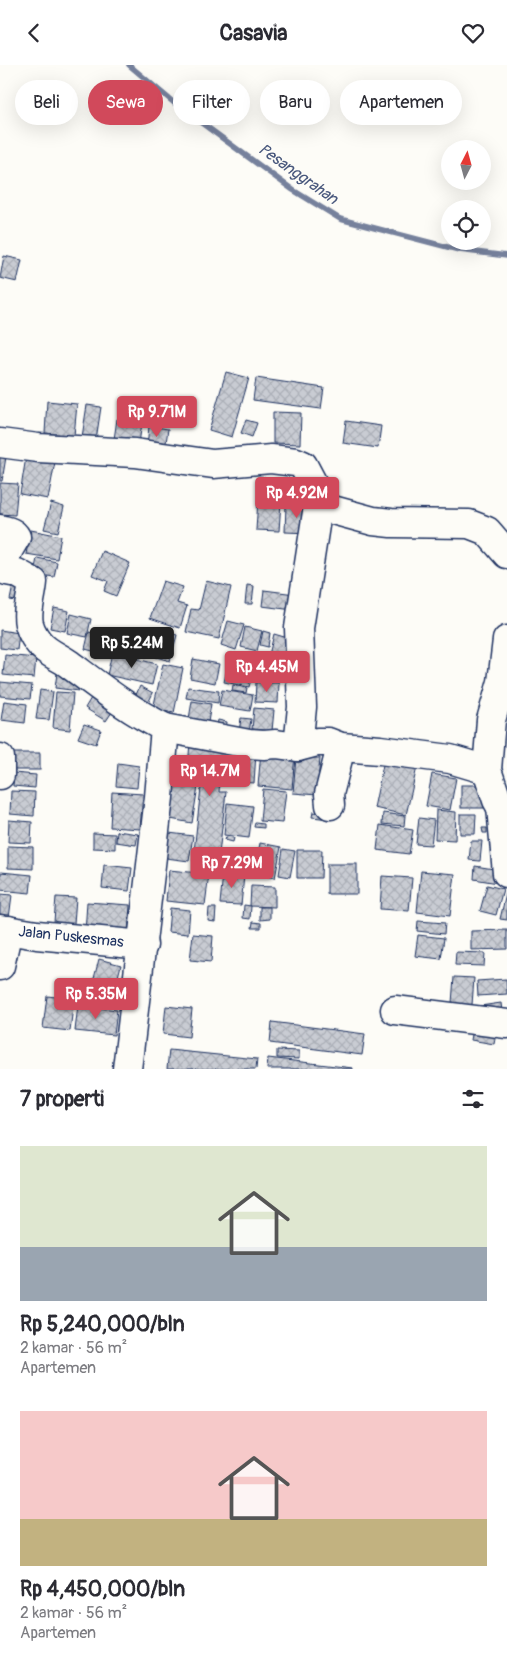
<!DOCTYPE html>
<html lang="id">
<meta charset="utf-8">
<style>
:root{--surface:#fff;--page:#f7f7f7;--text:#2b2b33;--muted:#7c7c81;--accent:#d1495b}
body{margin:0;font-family:Pangolin,sans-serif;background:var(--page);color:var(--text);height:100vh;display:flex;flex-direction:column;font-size:19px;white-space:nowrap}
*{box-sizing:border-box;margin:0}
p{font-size:16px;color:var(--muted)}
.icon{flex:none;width:28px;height:28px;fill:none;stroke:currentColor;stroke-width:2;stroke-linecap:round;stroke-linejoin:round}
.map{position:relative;height:1004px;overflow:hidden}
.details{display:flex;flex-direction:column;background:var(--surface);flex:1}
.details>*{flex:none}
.banner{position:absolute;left:15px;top:15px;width:478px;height:45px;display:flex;gap:10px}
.needle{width:32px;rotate:6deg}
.controls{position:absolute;left:441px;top:75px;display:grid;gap:10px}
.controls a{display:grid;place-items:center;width:50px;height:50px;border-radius:50%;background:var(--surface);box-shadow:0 5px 20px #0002;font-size:25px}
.price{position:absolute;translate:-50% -42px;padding:0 11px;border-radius:5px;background:var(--accent);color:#fff;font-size:16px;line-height:32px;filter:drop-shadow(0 1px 2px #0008)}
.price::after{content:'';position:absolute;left:50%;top:30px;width:15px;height:11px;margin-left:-8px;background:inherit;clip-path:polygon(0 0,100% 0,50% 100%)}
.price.on{background:#222;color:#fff}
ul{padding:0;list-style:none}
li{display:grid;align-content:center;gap:10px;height:265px;padding:0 20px}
li span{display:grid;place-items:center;height:155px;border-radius:0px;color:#555}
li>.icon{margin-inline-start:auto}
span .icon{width:90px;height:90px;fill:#fffc;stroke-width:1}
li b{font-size:21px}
h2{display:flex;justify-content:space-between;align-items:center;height:60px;padding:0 20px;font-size:21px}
.tag{padding:0 18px;border-radius:22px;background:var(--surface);box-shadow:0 5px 20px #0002;font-size:18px;line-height:45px}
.tag.on{background:var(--accent);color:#fff}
header{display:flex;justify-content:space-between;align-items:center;height:65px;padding:0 20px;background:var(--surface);font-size:22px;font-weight:800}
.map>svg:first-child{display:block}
</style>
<header><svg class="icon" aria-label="back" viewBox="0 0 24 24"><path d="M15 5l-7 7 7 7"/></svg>Casavia<svg class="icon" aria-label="heart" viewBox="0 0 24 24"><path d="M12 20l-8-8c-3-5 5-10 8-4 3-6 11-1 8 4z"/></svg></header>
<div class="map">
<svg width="507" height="1004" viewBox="0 0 507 1004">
<defs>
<pattern id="building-cross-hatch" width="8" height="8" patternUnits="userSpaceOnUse" patternTransform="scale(1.25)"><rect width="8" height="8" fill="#c9ccd3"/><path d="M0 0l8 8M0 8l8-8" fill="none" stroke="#acb0b8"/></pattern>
</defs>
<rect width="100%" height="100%" fill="#fdfcf7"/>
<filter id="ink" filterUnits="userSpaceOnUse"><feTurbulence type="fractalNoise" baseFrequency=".02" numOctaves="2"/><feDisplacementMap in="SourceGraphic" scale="10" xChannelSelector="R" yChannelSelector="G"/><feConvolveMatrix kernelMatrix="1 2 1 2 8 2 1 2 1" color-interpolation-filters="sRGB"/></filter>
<g filter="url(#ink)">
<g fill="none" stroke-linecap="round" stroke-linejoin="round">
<!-- stream -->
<polyline stroke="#76819c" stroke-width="5.5" points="129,0 173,37 293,125 340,154 459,185 507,191"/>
</g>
<!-- building -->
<g fill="url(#building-cross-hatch)" stroke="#1b2f5e">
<polygon points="4,191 22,195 17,217 0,213"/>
<polygon points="226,307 249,313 232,372 209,365"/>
<polygon points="256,313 324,323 321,344 253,335"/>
<polygon points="47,336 77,339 74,371 45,368"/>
<polygon points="87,340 101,342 96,375 82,372"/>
<polygon points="273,347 301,348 300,379 273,378"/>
<polygon points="117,354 142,358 138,385 113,381"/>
<polygon points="246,355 257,358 252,372 241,368"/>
<polygon points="346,356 381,361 378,383 343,378"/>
<polygon points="149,361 168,364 165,385 147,382"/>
<polygon points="0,391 6,392 2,416 0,416"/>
<polygon points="26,392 55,397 48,434 20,429"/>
<polygon points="0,418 18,419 15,450 0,449"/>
<polygon points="259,420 282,422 279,466 256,465"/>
<polygon points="51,438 64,442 58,467 44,464"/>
<polygon points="286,440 308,441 308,468 285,467"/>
<polygon points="31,465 61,471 57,494 26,489"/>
<polygon points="102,486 130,498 116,531 104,526 108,516 92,510"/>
<polygon points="37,493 57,497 54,512 34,509"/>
<polygon points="14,516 28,538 10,535"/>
<polygon points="163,516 183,522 177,538 187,541 180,563 150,553"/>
<polygon points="206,516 231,522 219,574 186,567 191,544 199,545"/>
<polygon points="247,520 254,521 252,539 245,539"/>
<polygon points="264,525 295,529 293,545 262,541"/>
<polygon points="54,543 69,546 65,566 50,563"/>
<polygon points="71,549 91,554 87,572 67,568"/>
<polygon points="228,556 244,560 236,585 221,580"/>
<polygon points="245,562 262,566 257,586 241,582"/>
<polygon points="0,565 19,568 17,585 0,583"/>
<polygon points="163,566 177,570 170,596 156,592"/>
<polygon points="263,566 270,568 268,582 260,580"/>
<polygon points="89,567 105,571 101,588 85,584"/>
<polygon points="120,567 146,573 141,593 115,586"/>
<polygon points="274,569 291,574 286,594 269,590"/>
<polygon points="112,588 157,599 152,620 107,610"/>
<polygon points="231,588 256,594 249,622 224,617"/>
<polygon points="5,590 36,593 34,613 3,610"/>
<polygon points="193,594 219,599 215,618 190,613"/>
<polygon points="163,599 183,603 174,648 153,644"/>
<polygon points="57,608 81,611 79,626 55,623"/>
<polygon points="0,617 32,620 30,634 0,631"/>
<polygon points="256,617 279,618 278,638 255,637"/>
<polygon points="233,620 247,623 246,628 232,626"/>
<polygon points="140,621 153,628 148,638 135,632"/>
<polygon points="188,622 219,626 218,638 186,633"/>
<polygon points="40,625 53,627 49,655 36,654"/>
<polygon points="222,625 253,630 250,646 219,641"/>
<polygon points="56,627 73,628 70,665 53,663"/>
<polygon points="94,628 116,641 106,656 85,643"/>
<polygon points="4,636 27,639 25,658 1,655"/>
<polygon points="192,636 211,639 207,663 188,660"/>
<polygon points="254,643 274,645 272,666 252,664"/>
<polygon points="241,653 251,654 249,668 239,667"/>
<polygon points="218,655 227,657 226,667 216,666"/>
<polygon points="84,659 101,665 96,679 78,673"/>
<polygon points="190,677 236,681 233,702 221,700 219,727 226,727 218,798 193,796 203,704 188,703"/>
<polygon points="261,686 295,689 292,724 258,721"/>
<polygon points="242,687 256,688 254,718 239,717"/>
<rect x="12" y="688" width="28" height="17"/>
<polygon points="296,692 320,693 317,730 293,728"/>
<polygon points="384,695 417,702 406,750 374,743"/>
<polygon points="118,698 139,701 137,723 116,721"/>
<polygon points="173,704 200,709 192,758 165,753"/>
<polygon points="14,708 36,710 35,723 13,721"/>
<polygon points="432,709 456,713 450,745 426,741"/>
<rect x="461" y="720" width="30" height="23"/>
<polygon points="263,724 286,726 282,758 260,756"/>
<polygon points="11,726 35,727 34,751 10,749"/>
<polygon points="112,727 143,729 140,764 110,762"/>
<polygon points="227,738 253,741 249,773 224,770"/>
<polygon points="436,745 456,747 455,775 435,774"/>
<polygon points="313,747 329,749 329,754 312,752"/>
<polygon points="383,748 405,751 404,761 382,759"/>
<polygon points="460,749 476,749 475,769 460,769"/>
<polygon points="419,753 434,755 431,780 416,779"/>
<polygon points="9,755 32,757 31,778 8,777"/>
<polygon points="255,758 264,759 264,763 254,762"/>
<polygon points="380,760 413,765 409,789 377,785"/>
<polygon points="482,763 487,763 487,768 483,768"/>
<polygon points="117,766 138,769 136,780 116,777"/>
<polygon points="93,768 115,769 115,784 93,783"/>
<polygon points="169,768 193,771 189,796 166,793"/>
<polygon points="226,772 234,773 233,777 225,775"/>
<polygon points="471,776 482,776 480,796 469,795"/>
<polygon points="260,778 281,782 275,813 254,809"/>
<polygon points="8,781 33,782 33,804 8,803"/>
<polygon points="283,784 295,786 290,812 279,810"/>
<polygon points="297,785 322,785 321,813 297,813"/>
<rect x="327" y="799" width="30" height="30"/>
<polygon points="104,800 132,803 129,826 102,823"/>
<polygon points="475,801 500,805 498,818 474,814"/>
<polygon points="169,805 209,809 205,840 166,836"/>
<polygon points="421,806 455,809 450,851 417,847"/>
<polygon points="1,807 32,810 30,828 0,825"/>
<polygon points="223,808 244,811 241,840 220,839"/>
<polygon points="382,811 412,813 409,846 380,844"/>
<polygon points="487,820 503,824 496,850 480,846"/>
<polygon points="251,821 275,822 275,842 250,841"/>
<polygon points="0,829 12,830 9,853 0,851"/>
<polygon points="506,829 507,829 507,855 500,854"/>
<polygon points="56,832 76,833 73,871 53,869"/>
<polygon points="87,837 130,840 128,871 85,868"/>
<polygon points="244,840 251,841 250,854 243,853"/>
<polygon points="260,842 270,842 270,854 260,855"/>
<polygon points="170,843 190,845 188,869 168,867"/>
<polygon points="209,843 216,843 215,857 208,856"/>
<polygon points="418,856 445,858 444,869 417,866"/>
<polygon points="253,857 261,858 261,863 252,863"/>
<polygon points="507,865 507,884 471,885 471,866"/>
<polygon points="193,869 213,871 211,897 190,895"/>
<polygon points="418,870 444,873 441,894 415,891"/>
<polygon points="456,887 485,888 484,901 455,900"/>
<polygon points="99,894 121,900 112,935 90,929"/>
<polygon points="454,912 474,913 472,940 452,938"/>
<polygon points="506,914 507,929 478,931 477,916"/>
<polygon points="47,931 74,934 70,966 43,963"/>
<polygon points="501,938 502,946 481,949 480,941"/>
<polygon points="78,940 117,945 114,970 75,966"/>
<polygon points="166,941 192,944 189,972 163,969"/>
<polygon points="272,957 365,969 362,990 270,978"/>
<polygon points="474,959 497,963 494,979 471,975"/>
<polygon points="169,985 257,994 256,1004 167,1004"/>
<polygon points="277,985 299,986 299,994 277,993"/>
<polygon points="268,993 353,1003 353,1004 267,1004"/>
</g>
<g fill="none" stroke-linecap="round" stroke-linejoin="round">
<!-- minor casing -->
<g stroke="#1b2f5e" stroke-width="31">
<g id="minor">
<polyline points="0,378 38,383 135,388 213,399 271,394 296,397 303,400 312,417 318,441 373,456 391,458 469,459 487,466 507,489"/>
<path d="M0,464C6,466 13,466 16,472C10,483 0,495 7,506L17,508L33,517C32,531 26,546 29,559C31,567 37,577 43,582C50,589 61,593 69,599C100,622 129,645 165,663L159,732L127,1004"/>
<polyline points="507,575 502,617 491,655 487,705 497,735 501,742 507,744"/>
<polyline points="165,663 249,679 264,680 276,679 298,682 317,677 328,677 341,682 380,685 450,694 487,705"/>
<polyline points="298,682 302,642 299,563 318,441"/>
<polyline points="0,693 0,710"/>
<polyline points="330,740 329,729 341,682"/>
<polyline points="501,742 507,808"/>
<polyline points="0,864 37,870 143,880"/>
<polyline points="0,901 8,865"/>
<polyline points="395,945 507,959"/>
</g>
</g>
<!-- minor -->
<use href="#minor" stroke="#fdfcf7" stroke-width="28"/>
</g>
</g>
<g text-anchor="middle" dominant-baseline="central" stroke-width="5" stroke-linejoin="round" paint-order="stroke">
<!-- street labels -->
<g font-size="15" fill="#1b2f5e" stroke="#fdfcf7">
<text transform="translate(71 872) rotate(6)">Jalan Puskesmas</text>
</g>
<!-- water labels -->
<g font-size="16" font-style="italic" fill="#49587d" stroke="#fdfcf7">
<text transform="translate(298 109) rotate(35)">Pesanggrahan</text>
</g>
</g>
</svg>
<div class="controls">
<a><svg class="needle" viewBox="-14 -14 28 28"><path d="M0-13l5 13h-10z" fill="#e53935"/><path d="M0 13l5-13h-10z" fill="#7c7c81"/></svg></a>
<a><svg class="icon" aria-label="locate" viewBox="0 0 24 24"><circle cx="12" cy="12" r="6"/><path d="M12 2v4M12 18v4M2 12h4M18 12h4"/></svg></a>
</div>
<b class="price" style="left:157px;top:373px">Rp 9.71M</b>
<b class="price" style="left:297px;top:454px">Rp 4.92M</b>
<b class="price on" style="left:132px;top:604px">Rp 5.24M</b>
<b class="price" style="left:267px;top:628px">Rp 4.45M</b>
<b class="price" style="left:210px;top:732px">Rp 14.7M</b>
<b class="price" style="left:232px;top:824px">Rp 7.29M</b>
<b class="price" style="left:96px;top:955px">Rp 5.35M</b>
<div class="banner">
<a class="tag">Beli</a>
<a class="tag on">Sewa</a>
<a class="tag">Filter</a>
<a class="tag">Baru</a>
<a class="tag">Apartemen</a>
</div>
</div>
<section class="details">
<h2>7 properti<svg class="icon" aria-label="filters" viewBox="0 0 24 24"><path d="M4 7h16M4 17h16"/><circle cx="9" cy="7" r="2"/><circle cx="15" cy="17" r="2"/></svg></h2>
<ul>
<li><span style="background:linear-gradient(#dfe7d0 65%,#9aa5b1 0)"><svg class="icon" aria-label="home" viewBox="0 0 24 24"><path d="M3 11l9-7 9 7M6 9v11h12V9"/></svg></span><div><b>Rp 5,240,000/bln</b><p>2 kamar · 56 m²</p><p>Apartemen</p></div></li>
<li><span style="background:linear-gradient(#f6c9c9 70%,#c2b280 0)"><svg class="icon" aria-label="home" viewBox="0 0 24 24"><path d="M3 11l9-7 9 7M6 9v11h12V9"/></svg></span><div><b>Rp 4,450,000/bln</b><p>2 kamar · 56 m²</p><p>Apartemen</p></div></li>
</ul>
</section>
